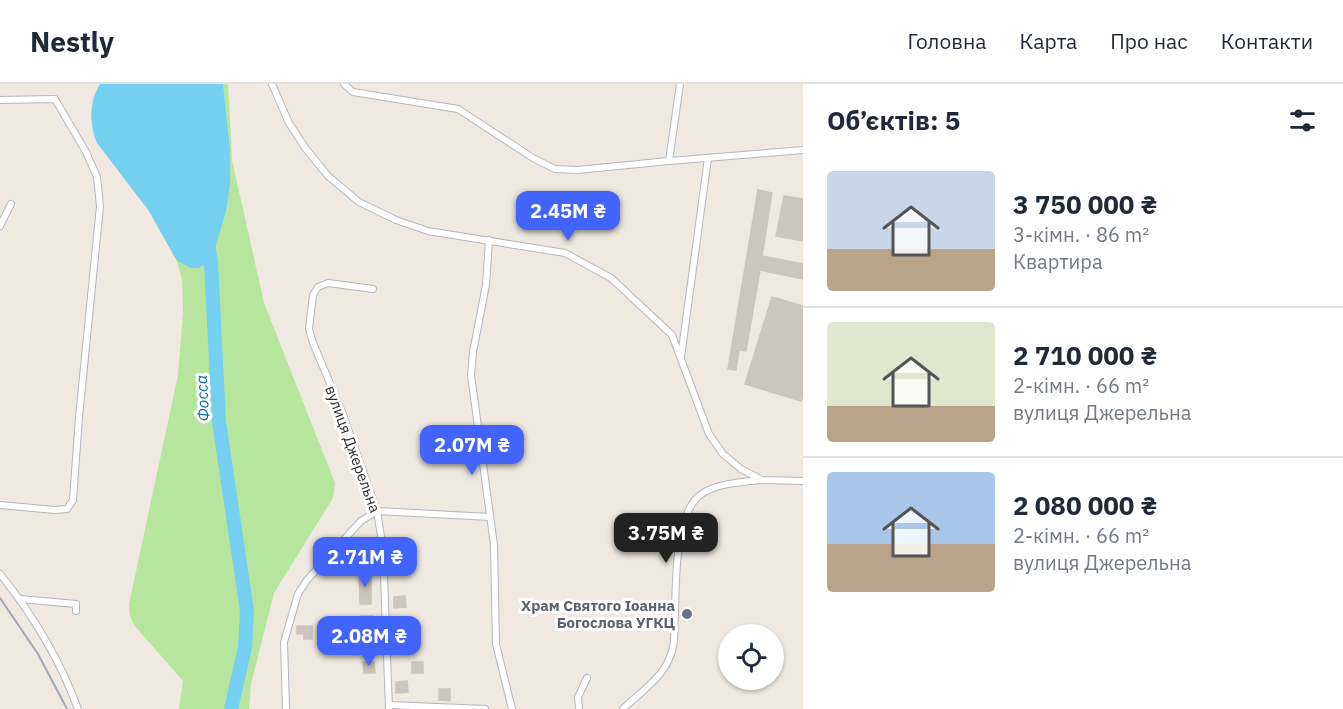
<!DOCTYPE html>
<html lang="uk">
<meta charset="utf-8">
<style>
:root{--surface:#fff;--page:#f6f6f7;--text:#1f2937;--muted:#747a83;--line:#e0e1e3;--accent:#4264fb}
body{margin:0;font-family:"IBM Plex Sans",sans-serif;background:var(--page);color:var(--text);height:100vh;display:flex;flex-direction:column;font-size:22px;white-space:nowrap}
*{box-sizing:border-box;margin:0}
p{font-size:20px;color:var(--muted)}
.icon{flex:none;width:33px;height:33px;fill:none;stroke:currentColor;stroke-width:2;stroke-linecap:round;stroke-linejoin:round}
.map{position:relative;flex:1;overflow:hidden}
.sheet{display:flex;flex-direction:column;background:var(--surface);width:540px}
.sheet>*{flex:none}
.tools{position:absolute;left:718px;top:540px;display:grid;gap:12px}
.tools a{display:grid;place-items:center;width:66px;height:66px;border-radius:50%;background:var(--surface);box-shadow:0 2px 4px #0004;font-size:30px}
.price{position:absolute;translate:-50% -51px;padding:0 14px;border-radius:12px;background:var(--accent);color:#fff;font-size:20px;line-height:39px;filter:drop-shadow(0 2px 3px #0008)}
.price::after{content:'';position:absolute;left:50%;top:36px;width:18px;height:14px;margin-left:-9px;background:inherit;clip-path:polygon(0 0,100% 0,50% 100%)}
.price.on{background:#222;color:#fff}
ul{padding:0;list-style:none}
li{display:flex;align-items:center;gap:18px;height:150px;padding:0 24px}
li+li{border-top:2px solid var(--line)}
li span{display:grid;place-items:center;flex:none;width:168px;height:120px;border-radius:6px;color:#555}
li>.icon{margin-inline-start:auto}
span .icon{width:72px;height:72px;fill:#fffc;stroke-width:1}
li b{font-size:26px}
h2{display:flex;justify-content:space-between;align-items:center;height:72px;padding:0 24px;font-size:26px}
header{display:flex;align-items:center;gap:36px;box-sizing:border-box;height:84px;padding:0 30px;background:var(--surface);border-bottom:2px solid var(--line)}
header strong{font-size:28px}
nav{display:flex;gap:33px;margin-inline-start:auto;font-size:21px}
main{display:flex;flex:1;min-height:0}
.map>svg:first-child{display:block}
</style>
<header>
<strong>Nestly</strong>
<nav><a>Головна</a><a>Карта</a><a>Про нас</a><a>Контакти</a></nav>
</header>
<main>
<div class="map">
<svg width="803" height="625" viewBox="0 0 803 625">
<rect width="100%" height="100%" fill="#efe9e1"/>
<!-- green -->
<polygon fill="#b6e59e" points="214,0 228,0 232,76 264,219 335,399 333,414 274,509 251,600 249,625 179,625 183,597 134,541 130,532 129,520 178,291 183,229 182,196 177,177 149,127"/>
<!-- water -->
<path fill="#75cff0" d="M100,0H223L230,66V100L226,127L211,178L198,184H191L177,177L149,127L97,59C89,40 89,18 100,0Z"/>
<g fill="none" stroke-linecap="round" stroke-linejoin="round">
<!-- river -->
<polyline stroke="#75cff0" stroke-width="14" points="208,160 211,178 219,338 247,527 245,563 231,625"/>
</g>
<!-- building -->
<g fill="#cbc7bf" stroke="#cbc5ba" stroke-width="1.5">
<polygon points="758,106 772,109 762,172 803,180 803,195 760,186 746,267 739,266 736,286 728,285"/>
<polygon points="784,112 803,115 803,157 776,152"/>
<polygon points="772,213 803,222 803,311 801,317 745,300"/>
<polygon points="371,488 371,520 360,520 359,489"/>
<polygon points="405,512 406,523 394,524 394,513"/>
<polygon points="361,532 373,532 373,543 362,543"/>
<polygon points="297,542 312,542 312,555 304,555 304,550 297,550"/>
<polygon points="361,555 372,555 373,566 362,566"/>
<polygon points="363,578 374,578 375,589 364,589"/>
<rect x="412" y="578" width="11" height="11"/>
<polygon points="407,597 408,608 396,609 396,598"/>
<polygon points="439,605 450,605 450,617 439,616"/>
</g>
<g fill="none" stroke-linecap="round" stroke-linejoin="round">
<!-- street casing -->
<g stroke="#b4b7c1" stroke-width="8">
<g id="street">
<polyline points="272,0 289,39 306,65 328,92 359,118 396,136 428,147 565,169 611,194 672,251 709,350 723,370 741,385 762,396 803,397"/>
<polyline points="344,0 353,8 458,25 533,74 555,85 577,86 669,77"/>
<polyline points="680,0 669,77 803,66"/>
<polyline points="0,16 55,15 86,68 97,93 100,122 79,333 73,416 67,425 55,426 0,421"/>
<polyline points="0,142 11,120"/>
<polyline points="489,156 486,201 473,268 471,291 494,461 496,560 512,625"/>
<polyline points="373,205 328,199 318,203 313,211 309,245 313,259 342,328 377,427 383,465 389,625"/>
<polyline points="681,273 708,74"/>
<path d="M0,490C33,531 60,576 78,625"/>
<polyline points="20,515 76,520 76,527"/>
<polyline points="389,621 485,625"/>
<polyline points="286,625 284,558 298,510 307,496 361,437 377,427 490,433"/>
<polyline points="579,625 578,613 587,594"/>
<path d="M623,625C638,610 661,595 669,575C676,561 674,545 675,530C676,500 674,426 703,409C720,399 742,398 761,396"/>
</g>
</g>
<!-- street -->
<use href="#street" stroke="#fff" stroke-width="6"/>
<!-- rail -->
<polyline stroke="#a3a6b8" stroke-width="2" points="0,514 38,570 67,625"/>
</g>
<!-- markers -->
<circle fill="#6b7280" stroke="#fff" stroke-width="2" cx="687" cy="530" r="6"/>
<g text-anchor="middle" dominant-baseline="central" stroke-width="6" stroke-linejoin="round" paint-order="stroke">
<!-- street labels -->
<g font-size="15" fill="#2e2e2e" stroke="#fff">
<text transform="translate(353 365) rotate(70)">вулиця Джерельна</text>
</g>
<!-- worship labels -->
<g font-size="15" font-weight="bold" fill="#5b616d" stroke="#fff" text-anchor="end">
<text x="675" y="521">Храм Святого Іоанна<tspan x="675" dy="17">Богослова УГКЦ</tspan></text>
</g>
<!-- water labels -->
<g font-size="16" font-style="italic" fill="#0d6fa3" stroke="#fff">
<text transform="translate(202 314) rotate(-93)">Фосса</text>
</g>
</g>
</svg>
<div class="tools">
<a><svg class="icon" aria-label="locate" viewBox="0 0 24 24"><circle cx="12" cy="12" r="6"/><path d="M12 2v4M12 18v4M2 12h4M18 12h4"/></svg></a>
</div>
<b class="price" style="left:568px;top:158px">2.45M ₴</b>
<b class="price" style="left:472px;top:392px">2.07M ₴</b>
<b class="price on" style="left:666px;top:480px">3.75M ₴</b>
<b class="price" style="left:365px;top:504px">2.71M ₴</b>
<b class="price" style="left:369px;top:583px">2.08M ₴</b>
</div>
<section class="sheet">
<h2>Об’єктів: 5<svg class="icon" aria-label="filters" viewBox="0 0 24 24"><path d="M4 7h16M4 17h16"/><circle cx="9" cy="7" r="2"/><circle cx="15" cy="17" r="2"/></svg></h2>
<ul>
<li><span style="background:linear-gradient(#c9d6e8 65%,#b9a48a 0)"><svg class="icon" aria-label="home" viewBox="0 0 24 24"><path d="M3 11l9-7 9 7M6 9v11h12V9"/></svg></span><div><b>3 750 000 ₴</b><p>3-кімн. · 86 m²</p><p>Квартира</p></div></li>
<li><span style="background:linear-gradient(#dfe7d0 70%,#b9a48a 0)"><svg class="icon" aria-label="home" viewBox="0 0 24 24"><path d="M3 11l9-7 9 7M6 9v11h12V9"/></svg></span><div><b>2 710 000 ₴</b><p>2-кімн. · 66 m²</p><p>вулиця Джерельна</p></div></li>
<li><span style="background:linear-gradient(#a9c7e8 60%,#b9a48a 0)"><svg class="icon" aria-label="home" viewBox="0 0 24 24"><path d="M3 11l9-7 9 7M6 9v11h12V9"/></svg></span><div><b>2 080 000 ₴</b><p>2-кімн. · 66 m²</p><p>вулиця Джерельна</p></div></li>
</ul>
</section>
</main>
